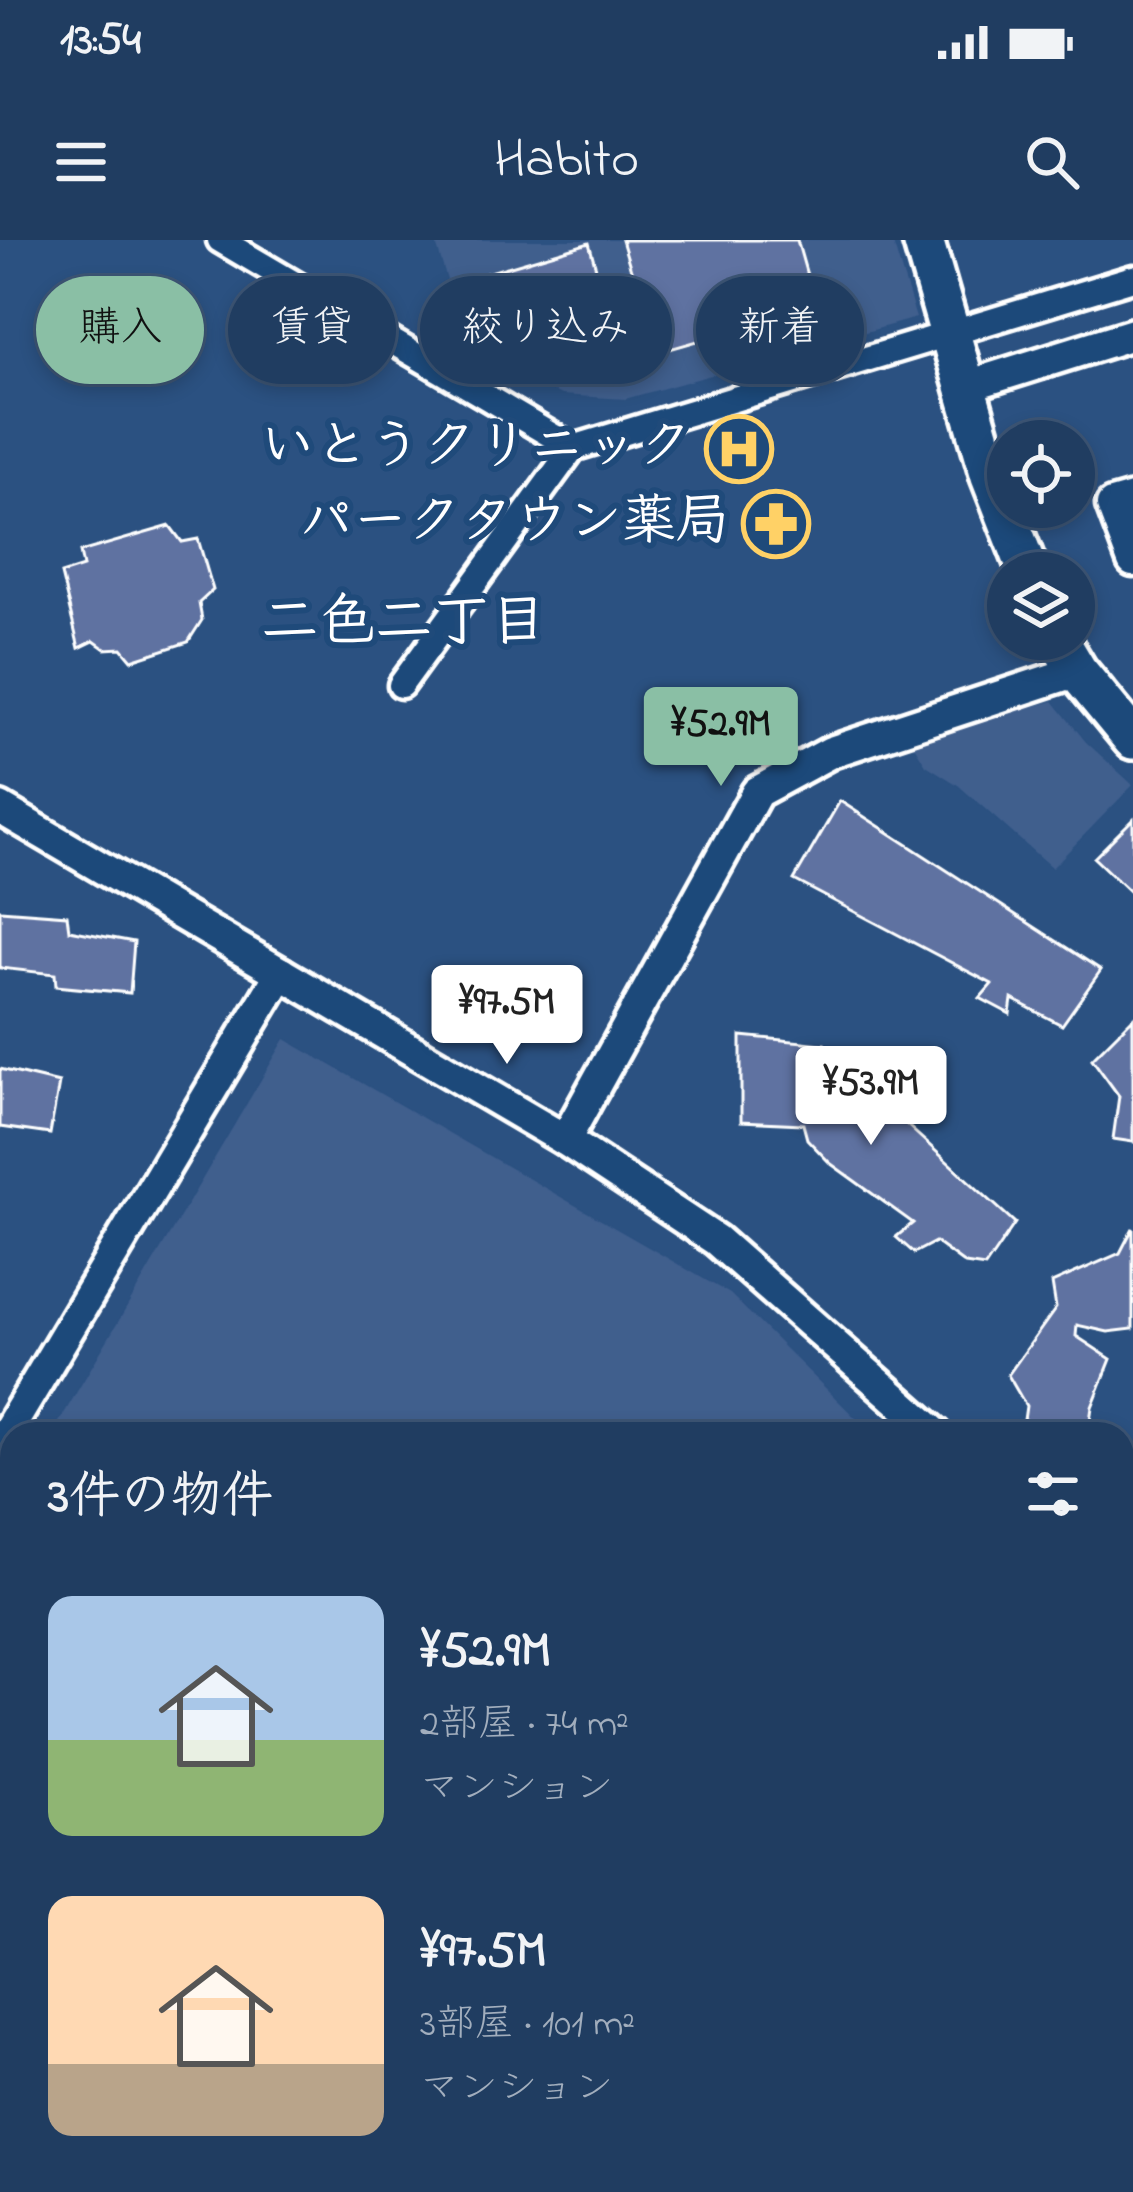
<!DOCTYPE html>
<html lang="ja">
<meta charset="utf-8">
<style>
:root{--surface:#203d61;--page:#284467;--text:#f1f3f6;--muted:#a2aebd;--line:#3d5676;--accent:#8abfa5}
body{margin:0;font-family:"Indie Flower","Klee One",sans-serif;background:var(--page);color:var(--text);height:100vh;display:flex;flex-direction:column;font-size:45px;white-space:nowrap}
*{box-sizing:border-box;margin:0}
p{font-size:39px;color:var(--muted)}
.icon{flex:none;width:66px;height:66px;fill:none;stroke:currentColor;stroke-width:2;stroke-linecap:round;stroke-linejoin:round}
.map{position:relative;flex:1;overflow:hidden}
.sheet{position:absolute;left:0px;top:1182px;width:1134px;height:771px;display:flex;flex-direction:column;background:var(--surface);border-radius:36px 36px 0 0;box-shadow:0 6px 18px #0003,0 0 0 3px var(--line)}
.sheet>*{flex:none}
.top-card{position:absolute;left:36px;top:36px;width:1062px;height:108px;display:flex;gap:24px}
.tools{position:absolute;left:987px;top:180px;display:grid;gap:24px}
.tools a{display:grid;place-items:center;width:108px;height:108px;border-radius:50%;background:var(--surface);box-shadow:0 6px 18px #0003,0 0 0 3px var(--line);font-size:60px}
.price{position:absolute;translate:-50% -102px;padding:0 27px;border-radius:12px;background:#fff;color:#222;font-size:39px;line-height:78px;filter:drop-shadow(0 3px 6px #0008)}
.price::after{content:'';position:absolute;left:50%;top:72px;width:36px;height:27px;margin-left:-18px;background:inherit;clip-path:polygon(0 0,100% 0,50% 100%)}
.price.on{background:var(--accent);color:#111}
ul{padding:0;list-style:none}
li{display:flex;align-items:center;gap:36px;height:300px;padding:0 48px}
li span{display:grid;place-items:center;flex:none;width:336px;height:240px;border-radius:24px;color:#555}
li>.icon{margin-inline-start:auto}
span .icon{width:144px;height:144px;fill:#fffc;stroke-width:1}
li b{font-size:51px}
h2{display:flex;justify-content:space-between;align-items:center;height:144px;padding:0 48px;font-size:51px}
.pill{padding:0 42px;border-radius:54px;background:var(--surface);box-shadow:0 6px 18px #0003,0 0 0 3px var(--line);font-size:42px;line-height:108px}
.pill.on{background:var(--accent);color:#111}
.status{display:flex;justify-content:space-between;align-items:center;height:84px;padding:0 60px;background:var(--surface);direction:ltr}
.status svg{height:33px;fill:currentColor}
header{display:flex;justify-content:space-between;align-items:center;height:156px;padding:0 48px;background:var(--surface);font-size:54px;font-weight:600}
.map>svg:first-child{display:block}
</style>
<div class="status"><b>13:54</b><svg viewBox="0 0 49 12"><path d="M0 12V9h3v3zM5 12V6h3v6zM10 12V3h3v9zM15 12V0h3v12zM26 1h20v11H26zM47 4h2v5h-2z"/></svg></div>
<header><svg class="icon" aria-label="menu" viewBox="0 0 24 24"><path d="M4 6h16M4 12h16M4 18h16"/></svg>Habito<svg class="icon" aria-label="search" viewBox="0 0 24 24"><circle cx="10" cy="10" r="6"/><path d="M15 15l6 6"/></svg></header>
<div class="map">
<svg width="1133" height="1952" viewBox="0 0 1133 1952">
<rect width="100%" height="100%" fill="#2b5181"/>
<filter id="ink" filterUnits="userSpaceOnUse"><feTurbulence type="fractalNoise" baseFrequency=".00833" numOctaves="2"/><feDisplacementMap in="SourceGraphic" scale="24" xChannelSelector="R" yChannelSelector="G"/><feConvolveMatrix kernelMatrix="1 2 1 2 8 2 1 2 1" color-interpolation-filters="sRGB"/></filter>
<g filter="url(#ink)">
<!-- built -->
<g fill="#3f5e8d">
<polygon points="435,0 892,0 916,78 625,159 561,155 467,107"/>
<polygon points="1053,461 1086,502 1133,545 1052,628 958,545 926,525 910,499"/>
<polygon points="285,799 730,1054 872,1194 52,1194"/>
</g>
<!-- water -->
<g fill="#42769f" stroke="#8eadc5" stroke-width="3">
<polygon points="0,1508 12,1516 12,1941 726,1941 744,1952 0,1952"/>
<polygon points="1133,1631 1133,1952 839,1952 849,1941 1122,1941 1122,1643"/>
</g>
<!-- building -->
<g fill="#5f72a1" stroke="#fff" stroke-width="3">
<polygon points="622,0 797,0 816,67 656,113"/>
<polygon points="589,3 608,72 477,112 456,42"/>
<polygon points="170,286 182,302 198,299 213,350 199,363 202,380 188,402 132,420 122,408 105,409 94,401 79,408 61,334 83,327 80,312"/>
<polygon points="840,561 1101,730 1062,785 1012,759 1010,774 980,758 992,744 794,640"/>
<polygon points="1133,579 1133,655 1094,618"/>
<polygon points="0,670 67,675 69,690 134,702 130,753 56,746 55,734 0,728"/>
<polygon points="1133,778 1133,902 1113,899 1119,856 1092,819"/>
<polygon points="741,796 824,804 814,843 853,836 1015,983 985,1027 965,1024 935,1002 914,1013 896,997 913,983 830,923 807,899 803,884 741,881"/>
<polygon points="0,829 59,843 50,894 0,887"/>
<polygon points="1133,988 1133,1089 1108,1092 1077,1085 1076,1096 1111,1119 1092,1167 1088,1194 1022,1194 1026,1166 1008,1135 1056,1068 1052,1043 1120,1013"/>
</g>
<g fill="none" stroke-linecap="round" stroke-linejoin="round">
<!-- pedestrian casing -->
<g stroke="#fff" stroke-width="33">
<g id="pedestrian">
<polyline points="220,0 573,208"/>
<polyline points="401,445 573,208 1133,38"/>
</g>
</g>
<!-- minor casing -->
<g stroke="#fff" stroke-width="39">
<g id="minor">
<polyline points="967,146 1133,94"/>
<polyline points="1133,259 1112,265 1133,321"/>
<polyline points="0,568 565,900 716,1000 936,1194"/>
<polyline points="565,900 757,552 831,512 1077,431"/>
<polyline points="0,1204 281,733"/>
<polyline points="1122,1359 1133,1369"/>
</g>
</g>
<!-- tertiary casing -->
<g stroke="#fff" stroke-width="48">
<g id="tertiary">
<polyline points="923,0 991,236 1029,333"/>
<polyline points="1058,399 1077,431 1133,499"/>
<polyline points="0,1385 12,1393"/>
<polyline points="0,1440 12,1447"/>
<polyline points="832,1941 846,1952"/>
<polyline points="883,1941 898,1952"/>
</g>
</g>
<!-- pedestrian -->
<use href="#pedestrian" stroke="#1f4a7a" stroke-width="24"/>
<!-- minor -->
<use href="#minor" stroke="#1f4a7a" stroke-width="30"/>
<!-- tertiary -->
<use href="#tertiary" stroke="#1f4a7a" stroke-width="39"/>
</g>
</g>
<!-- icons -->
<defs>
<g id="hospital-ring" transform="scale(3.45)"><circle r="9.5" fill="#1f4a7a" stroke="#ffd166" stroke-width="1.5"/><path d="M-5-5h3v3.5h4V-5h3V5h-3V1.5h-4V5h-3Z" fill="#ffd166"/></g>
<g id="pharmacy-ring" transform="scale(3.45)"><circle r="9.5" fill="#1f4a7a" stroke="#ffd166" stroke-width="1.5"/><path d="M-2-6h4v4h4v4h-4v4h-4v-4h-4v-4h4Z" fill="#ffd166"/></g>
</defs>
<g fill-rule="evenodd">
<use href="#hospital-ring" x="739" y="209"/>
<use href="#pharmacy-ring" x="776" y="284"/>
</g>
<g text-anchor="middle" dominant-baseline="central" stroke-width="12" stroke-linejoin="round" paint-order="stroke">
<!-- poi labels -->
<g font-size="54" font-weight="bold" fill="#fff" stroke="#1f4a7a" text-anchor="end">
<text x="692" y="209">いとうクリニック</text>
<text x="730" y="284">パークタウン薬局</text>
</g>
<!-- neighbourhood labels -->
<g font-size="57" font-weight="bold" fill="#fff" stroke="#1f4a7a">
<text x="404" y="385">二色二丁目</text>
</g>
</g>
</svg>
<div class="tools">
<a><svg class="icon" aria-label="locate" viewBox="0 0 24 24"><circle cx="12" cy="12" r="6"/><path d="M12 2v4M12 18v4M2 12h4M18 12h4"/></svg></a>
<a><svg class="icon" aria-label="layers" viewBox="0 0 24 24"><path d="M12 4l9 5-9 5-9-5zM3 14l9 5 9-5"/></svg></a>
</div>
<b class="price on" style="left:721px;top:549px">¥52.9M</b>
<b class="price" style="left:507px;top:827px">¥97.5M</b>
<b class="price" style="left:871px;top:908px">¥53.9M</b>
<div class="top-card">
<a class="pill on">購入</a>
<a class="pill">賃貸</a>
<a class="pill">絞り込み</a>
<a class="pill">新着</a>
</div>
<section class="sheet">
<h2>3件の物件<svg class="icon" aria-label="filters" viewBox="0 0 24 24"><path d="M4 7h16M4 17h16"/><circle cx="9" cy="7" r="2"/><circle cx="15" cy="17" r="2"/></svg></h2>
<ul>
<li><span style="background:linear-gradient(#a9c7e8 60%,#8fb573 0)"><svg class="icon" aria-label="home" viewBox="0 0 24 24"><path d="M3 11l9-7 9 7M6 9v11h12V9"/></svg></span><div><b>¥52.9M</b><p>2部屋 · 74 m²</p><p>マンション</p></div></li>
<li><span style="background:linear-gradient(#ffd9b3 70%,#b9a48a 0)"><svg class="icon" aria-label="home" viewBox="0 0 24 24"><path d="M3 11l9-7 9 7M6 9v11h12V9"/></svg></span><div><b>¥97.5M</b><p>3部屋 · 101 m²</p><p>マンション</p></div></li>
</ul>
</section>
</div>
